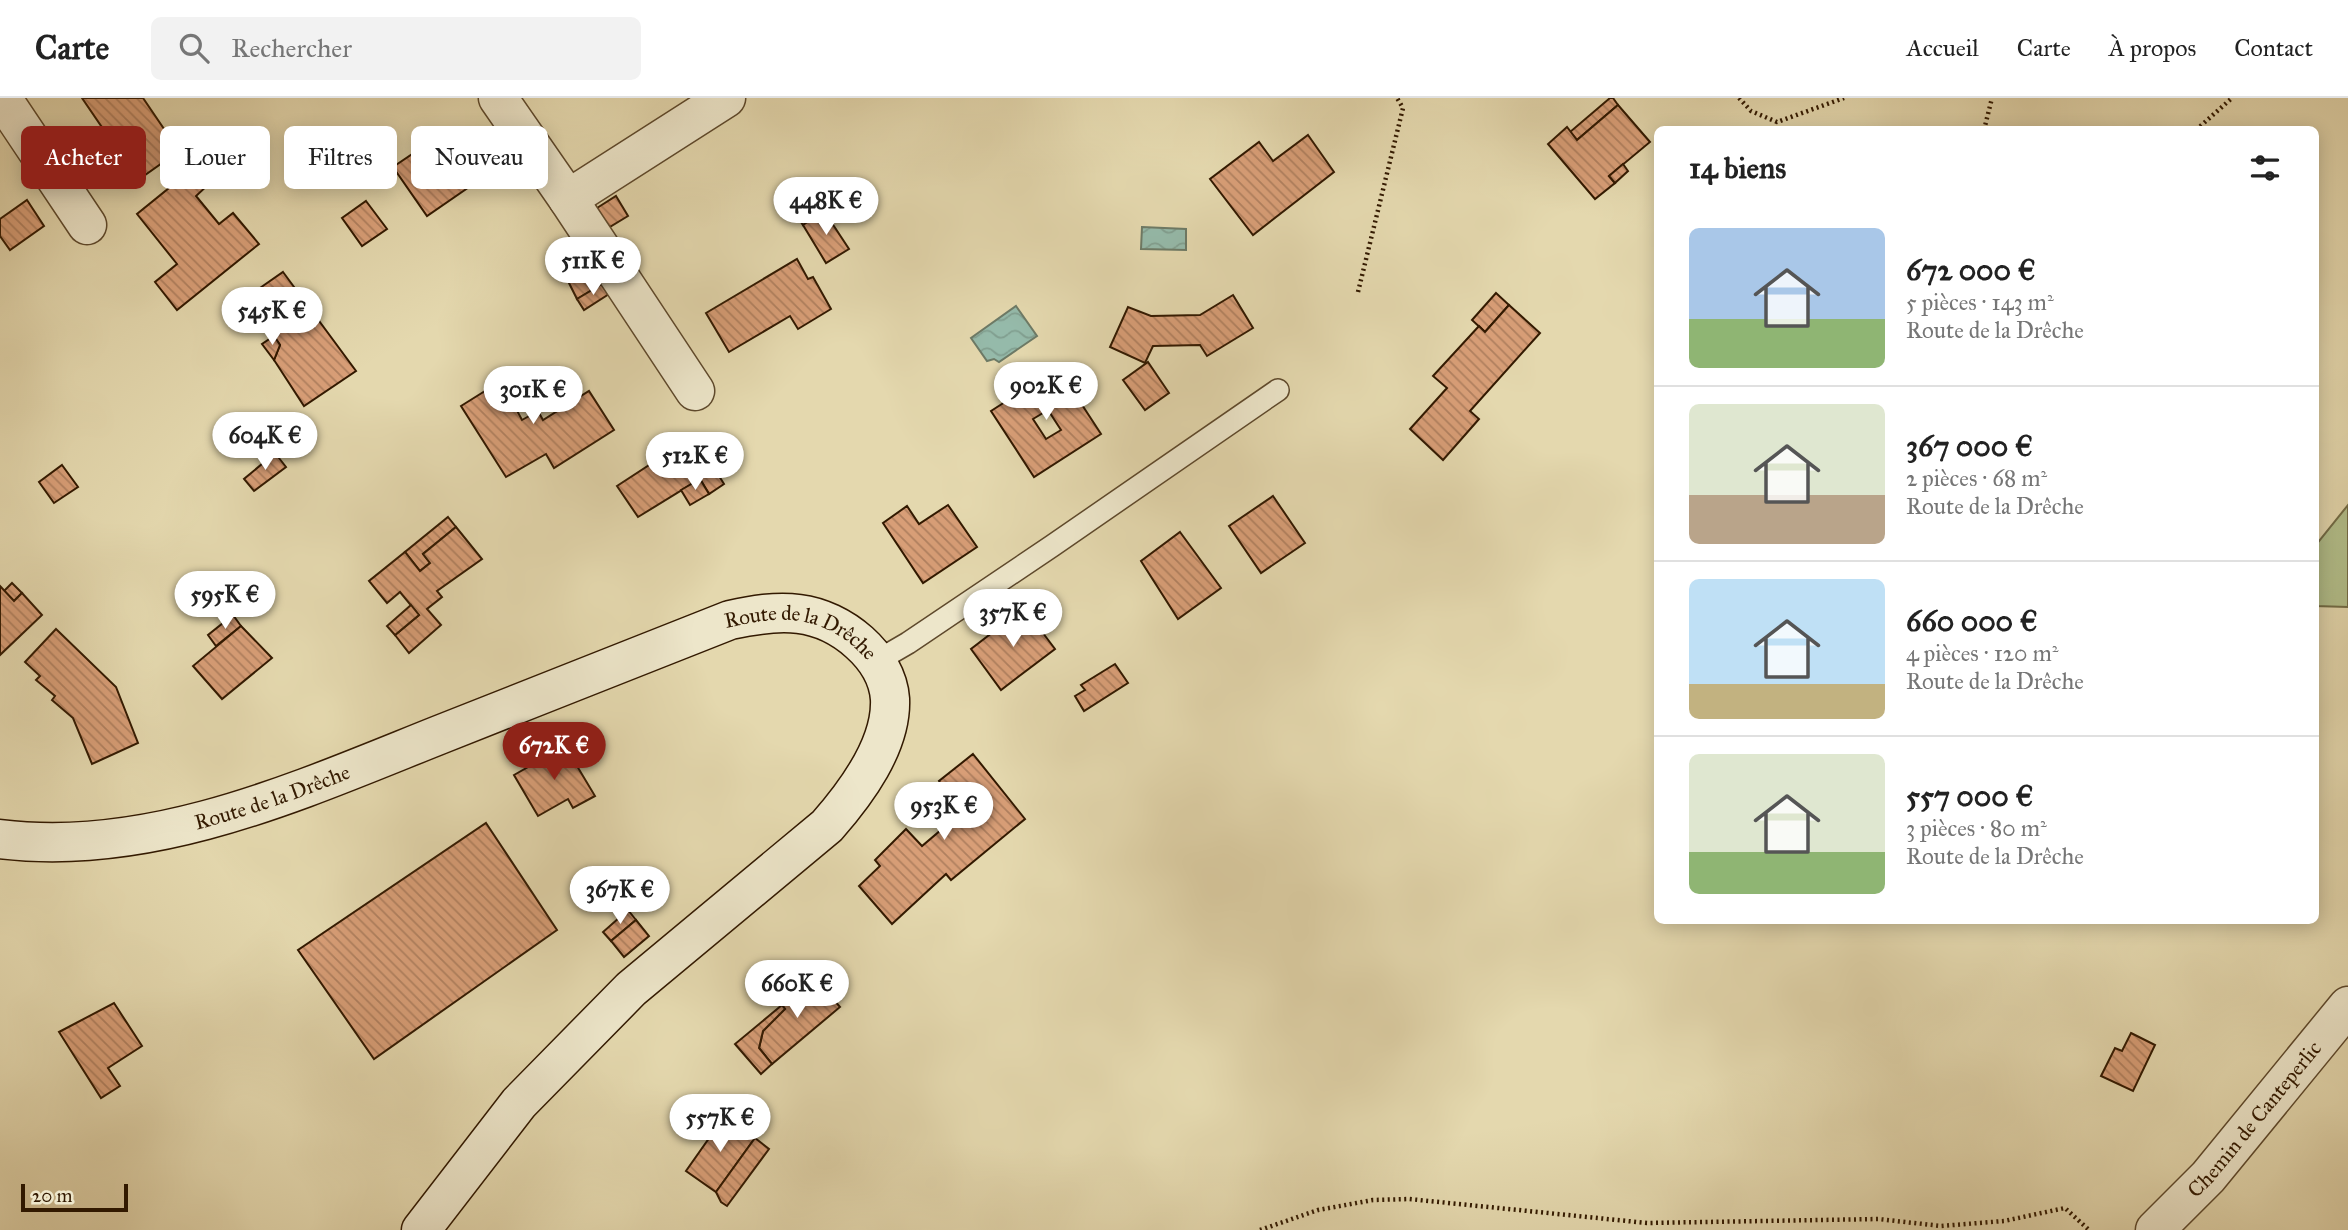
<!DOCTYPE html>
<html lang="fr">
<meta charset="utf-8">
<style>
:root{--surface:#fff;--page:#f2f2f2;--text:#222;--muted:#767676;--line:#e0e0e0;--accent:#8f2418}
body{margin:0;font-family:"IM FELL Great Primer",serif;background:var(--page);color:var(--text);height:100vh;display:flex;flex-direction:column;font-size:26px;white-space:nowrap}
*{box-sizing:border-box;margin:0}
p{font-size:23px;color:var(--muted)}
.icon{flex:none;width:38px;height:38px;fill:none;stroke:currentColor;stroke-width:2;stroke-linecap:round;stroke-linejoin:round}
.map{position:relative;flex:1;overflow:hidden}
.sheet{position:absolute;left:1654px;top:28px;width:665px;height:798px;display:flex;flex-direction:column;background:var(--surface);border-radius:10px;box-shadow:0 4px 18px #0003}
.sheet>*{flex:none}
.banner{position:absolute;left:21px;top:28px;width:665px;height:63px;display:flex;gap:14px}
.scale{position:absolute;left:21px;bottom:18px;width:107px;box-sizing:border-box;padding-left:7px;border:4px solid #321900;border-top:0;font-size:19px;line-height:24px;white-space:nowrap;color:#321900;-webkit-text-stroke:5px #ede6ca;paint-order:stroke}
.price{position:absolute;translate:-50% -60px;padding:0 16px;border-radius:24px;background:#fff;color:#222;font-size:23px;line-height:46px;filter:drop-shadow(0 2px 4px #0008)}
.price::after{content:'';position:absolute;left:50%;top:42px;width:21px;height:16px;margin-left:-10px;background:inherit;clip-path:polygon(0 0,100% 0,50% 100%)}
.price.on{background:var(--accent);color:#fff}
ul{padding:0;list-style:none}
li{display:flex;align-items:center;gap:21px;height:175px;padding:0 35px}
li+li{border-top:2px solid var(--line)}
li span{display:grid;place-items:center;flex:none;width:196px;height:140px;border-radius:10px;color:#555}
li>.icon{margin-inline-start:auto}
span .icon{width:84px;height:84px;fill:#fffc;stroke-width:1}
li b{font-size:30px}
h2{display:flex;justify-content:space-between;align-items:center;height:84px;padding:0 35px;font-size:30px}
.chip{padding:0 24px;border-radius:10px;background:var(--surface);box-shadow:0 4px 18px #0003;font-size:24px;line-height:63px}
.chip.on{background:var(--accent);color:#fff}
header{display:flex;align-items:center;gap:42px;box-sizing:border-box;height:98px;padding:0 35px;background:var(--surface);border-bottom:2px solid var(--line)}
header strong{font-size:33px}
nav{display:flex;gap:38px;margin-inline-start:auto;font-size:24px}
.search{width:490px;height:63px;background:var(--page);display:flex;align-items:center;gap:18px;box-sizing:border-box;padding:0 24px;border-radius:10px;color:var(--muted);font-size:26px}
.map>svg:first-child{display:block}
</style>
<header>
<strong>Carte</strong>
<div class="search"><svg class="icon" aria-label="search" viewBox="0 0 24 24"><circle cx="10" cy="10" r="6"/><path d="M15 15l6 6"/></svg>Rechercher</div>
<nav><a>Accueil</a><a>Carte</a><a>À propos</a><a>Contact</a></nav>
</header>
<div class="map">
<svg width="2348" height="1132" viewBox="0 0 2348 1132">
<defs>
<pattern id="water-waves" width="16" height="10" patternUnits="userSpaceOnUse" patternTransform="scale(1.75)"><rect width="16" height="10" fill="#95baaa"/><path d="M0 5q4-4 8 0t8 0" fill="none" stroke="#819f90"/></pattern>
<pattern id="building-back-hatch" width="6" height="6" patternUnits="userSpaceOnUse" patternTransform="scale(1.75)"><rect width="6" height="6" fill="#d89e77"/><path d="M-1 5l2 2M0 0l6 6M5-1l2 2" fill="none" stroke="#b0805f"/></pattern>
</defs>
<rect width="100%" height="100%" fill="#e4d8ae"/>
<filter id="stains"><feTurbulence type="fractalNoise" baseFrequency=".00286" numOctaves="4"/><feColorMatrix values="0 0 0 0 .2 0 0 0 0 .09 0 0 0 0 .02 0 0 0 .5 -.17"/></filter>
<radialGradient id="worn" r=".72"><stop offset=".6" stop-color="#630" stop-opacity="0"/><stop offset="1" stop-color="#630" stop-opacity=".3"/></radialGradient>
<!-- green -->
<polygon fill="#b2bf8b" stroke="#726c46" stroke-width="2" points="2348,407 2348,509 2315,508 2315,448"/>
<!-- water -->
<g fill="url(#water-waves)" stroke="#6d7a66" stroke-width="2">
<polygon points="1142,129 1186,131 1186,152 1141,151"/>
<polygon points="1016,208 1037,238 999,264 994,261 987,263 971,240"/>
</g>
<!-- building -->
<g fill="url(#building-back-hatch)" stroke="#321900" stroke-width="2" fill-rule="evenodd">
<polygon points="82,0 143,0 179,53 138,82"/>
<polygon points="1610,0 1613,0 1618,7 1577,42 1570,34"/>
<polygon points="1618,7 1650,44 1609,78 1615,85 1595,101 1548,46 1567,29 1577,42"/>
<polygon points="1308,37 1334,74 1253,137 1210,81 1259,44 1273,63"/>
<polygon points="439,38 472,87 427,118 393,69"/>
<polygon points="1623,66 1628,73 1615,85 1609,78"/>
<polygon points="195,69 209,86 196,98 219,126 233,115 259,146 177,212 155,184 177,166 137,116"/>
<polygon points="616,98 628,118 608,130 597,110"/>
<polygon points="27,102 44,128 10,152 0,138 0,121"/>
<polygon points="366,103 387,131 362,148 342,120"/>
<polygon points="819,104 824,113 803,127 797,118"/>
<polygon points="824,113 849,151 826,165 803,127"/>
<polygon points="797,161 808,181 813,179 831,211 798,231 790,218 729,254 706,215"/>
<polygon points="588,165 602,186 577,201 566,179"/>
<polygon points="283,174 356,273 304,308 274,262 280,247 247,199"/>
<polygon points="602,186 609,196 584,212 577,201"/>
<polygon points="1496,195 1509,207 1485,234 1472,222"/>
<polygon points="1233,197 1253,230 1207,258 1200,247 1153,248 1145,265 1110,249 1128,209 1151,218 1200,217"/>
<polygon points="1509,207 1540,235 1470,313 1479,321 1443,362 1410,331 1447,290 1433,278 1479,228 1485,234"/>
<polygon points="274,238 280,247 274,262 262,246"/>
<polygon points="1148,264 1169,295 1145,312 1123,282"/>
<path d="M1058,270L1101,336L1034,379L991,313ZM1048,312L1061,332L1046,341L1033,321Z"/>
<polygon points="517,273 533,299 515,309 522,322 538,313 543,322 589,293 614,332 554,370 546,356 506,379 461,308"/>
<polygon points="1032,274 1038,283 1011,301 1004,292"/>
<polygon points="699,346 724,386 709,396 700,381 638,419 617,388 680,347 685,355"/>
<polygon points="275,355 286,369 254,393 244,381"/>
<polygon points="62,367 78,389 54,405 39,384"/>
<polygon points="700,381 709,396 690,407 681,392"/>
<polygon points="1273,398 1305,445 1261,475 1229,428"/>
<polygon points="948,407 977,449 923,485 883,425 907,408 919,426"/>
<polygon points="448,419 456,429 423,456 430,465 420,473 405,454"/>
<polygon points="456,429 482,461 437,493 442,499 427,511 441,527 409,555 395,537 419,517 400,494 387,505 369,483 405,454 420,473 430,465 423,456"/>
<polygon points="1180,434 1221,490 1178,521 1141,463"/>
<polygon points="12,485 22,495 14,503 4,493"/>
<polygon points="0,488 14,503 22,495 42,517 0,557"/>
<polygon points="411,507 419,517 395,537 387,528"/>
<polygon points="1024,510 1055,551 1001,592 971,551"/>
<polygon points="233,517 241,528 216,548 208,537"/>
<polygon points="241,528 272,560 222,601 193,568"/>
<polygon points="56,531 116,589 138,645 92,666 73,620 52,602 55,598 36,582 40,578 25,564"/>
<polygon points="1115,566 1128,585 1084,613 1075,598 1085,592 1081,587"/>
<polygon points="565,648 595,698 573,710 568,701 538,718 514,677"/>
<polygon points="973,656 1025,721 951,782 946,776 892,826 859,788 880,768 875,762 906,731 922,748 962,714 939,683"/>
<polygon points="486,725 557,832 374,961 298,852"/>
<polygon points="628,812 636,822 611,843 603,834"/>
<polygon points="636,822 649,838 624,859 611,843"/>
<polygon points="814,879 840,909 772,966 759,950 763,933 785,911 782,907"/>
<polygon points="114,905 142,948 108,970 120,988 101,1000 59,934"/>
<polygon points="782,907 785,911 763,933 759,950 772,966 761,976 735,946"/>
<polygon points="2131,935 2155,947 2133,993 2101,978 2115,950 2122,953"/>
<polygon points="724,1019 755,1040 716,1094 686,1073"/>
<polygon points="755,1040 769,1051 727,1108 721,1104 716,1094"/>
</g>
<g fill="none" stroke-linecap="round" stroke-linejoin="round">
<!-- lane casing -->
<g stroke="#5e492c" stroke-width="24">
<polyline id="lane" points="877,563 908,545 1052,448 1278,292"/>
</g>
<!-- street casing -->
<g stroke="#5e492c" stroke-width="41">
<g id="street">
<polyline points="2,0 87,127"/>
<polyline points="498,0 568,101 695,293"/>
<polyline points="568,101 726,0"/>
<path id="s1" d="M2155,1132L2208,1079L2348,908"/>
</g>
</g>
<!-- secondary casing -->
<g stroke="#321900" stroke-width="41">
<g id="secondary">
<path id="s2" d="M0,741C152,760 301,692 439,637C536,599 633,560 730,522C753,517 776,513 799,516C841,521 887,558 890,601C892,647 856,695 827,728L631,891L519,1005L421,1132"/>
</g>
</g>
<!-- path -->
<g stroke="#321900" stroke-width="4.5" stroke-dasharray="2 3.5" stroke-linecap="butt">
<polyline points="1739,0 1751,13 1777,24 1844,0"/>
<polyline points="1984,32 1992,0"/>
<polyline points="2196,32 2232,0"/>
<polyline points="1358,194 1403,10 1397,0"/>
<polyline points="1260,1132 1318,1112 1373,1102 1409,1101 1647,1125 1878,1121 1941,1128 2004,1123 2065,1110 2089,1132"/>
</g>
<!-- lane -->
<use href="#lane" stroke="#ede6ca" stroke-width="21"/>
<!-- street -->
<use href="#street" stroke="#ede6ca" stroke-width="38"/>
<!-- secondary -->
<use href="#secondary" stroke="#ede6ca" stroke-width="38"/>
</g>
<g text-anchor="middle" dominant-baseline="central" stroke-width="5" stroke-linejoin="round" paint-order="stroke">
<!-- street labels -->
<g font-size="21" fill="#321900" stroke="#ede6ca">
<text stroke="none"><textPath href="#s2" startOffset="845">Route de la Drêche</textPath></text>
<text stroke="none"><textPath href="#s2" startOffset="278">Route de la Drêche</textPath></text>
<text stroke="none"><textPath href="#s1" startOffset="149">Chemin de Canteperlic</textPath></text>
</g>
</g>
<rect width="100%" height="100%" filter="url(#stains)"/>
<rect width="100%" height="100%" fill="url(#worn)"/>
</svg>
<div class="scale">20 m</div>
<b class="price" style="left:826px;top:139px">448K €</b>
<b class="price" style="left:593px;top:199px">511K €</b>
<b class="price" style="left:272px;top:249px">545K €</b>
<b class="price" style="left:1046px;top:324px">902K €</b>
<b class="price" style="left:533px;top:328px">301K €</b>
<b class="price" style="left:265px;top:374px">604K €</b>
<b class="price" style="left:695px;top:394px">512K €</b>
<b class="price" style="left:225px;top:533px">595K €</b>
<b class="price" style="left:1013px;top:551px">357K €</b>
<b class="price on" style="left:554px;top:684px">672K €</b>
<b class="price" style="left:944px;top:744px">953K €</b>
<b class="price" style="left:620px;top:828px">367K €</b>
<b class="price" style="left:797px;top:922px">660K €</b>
<b class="price" style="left:720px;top:1056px">557K €</b>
<div class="banner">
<a class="chip on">Acheter</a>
<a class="chip">Louer</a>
<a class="chip">Filtres</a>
<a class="chip">Nouveau</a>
</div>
<section class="sheet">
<h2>14 biens<svg class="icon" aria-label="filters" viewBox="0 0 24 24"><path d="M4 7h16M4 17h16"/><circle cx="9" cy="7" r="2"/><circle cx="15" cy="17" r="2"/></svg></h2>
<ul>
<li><span style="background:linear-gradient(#a9c7e8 65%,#8fb573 0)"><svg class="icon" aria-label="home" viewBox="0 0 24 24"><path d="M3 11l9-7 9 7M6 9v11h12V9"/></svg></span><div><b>672 000 €</b><p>5 pièces · 143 m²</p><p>Route de la Drêche</p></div></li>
<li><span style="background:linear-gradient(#dfe7d0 65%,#b9a48a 0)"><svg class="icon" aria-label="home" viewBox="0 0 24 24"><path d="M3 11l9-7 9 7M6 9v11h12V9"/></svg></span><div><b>367 000 €</b><p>2 pièces · 68 m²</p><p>Route de la Drêche</p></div></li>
<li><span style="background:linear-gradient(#bfe0f5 75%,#c2b280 0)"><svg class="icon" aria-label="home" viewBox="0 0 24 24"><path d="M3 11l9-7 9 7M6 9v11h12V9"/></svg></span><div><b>660 000 €</b><p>4 pièces · 120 m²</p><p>Route de la Drêche</p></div></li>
<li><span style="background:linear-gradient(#dfe7d0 70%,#8fb573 0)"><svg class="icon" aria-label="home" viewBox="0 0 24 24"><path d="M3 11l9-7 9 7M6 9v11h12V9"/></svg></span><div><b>557 000 €</b><p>3 pièces · 80 m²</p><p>Route de la Drêche</p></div></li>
</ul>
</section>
</div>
